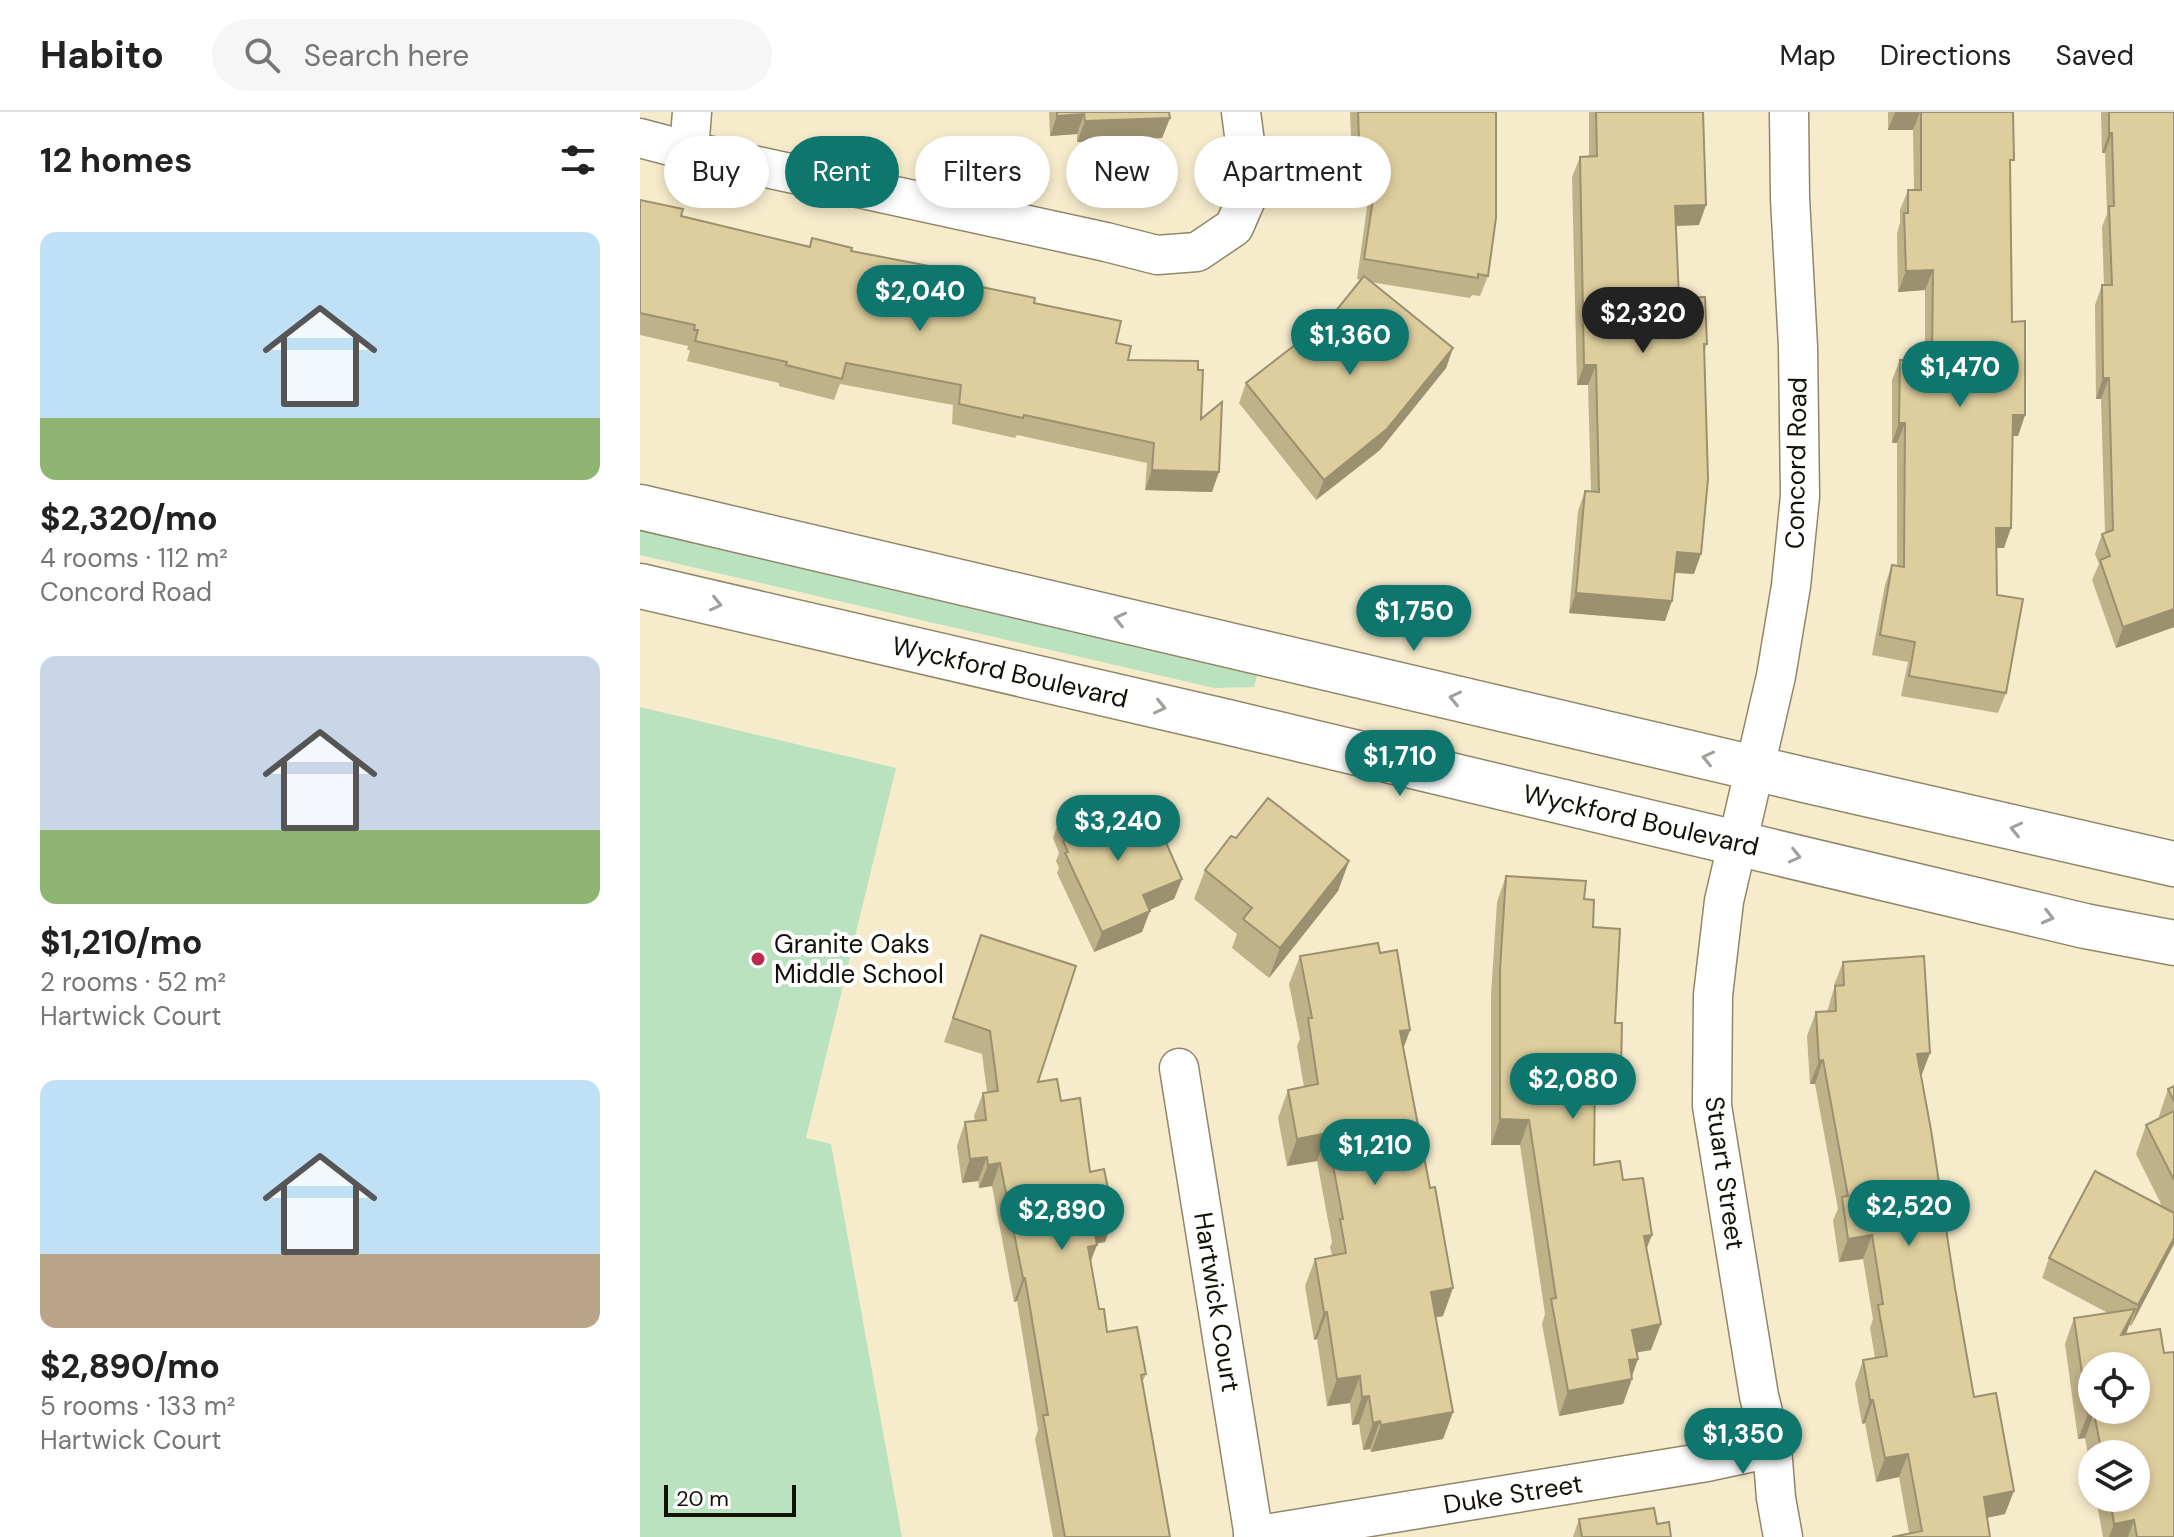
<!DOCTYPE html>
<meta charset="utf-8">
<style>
:root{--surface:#fff;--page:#f6f6f6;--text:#222;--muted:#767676;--line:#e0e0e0;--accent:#0f766e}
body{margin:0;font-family:"DM Sans",sans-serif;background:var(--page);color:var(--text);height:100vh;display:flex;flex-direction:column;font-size:30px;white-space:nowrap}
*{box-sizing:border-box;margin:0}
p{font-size:26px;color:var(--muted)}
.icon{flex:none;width:44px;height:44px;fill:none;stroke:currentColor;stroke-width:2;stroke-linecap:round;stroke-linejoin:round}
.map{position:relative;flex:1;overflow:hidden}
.details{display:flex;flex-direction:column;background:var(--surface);width:640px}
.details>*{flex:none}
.hud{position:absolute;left:24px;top:24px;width:760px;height:72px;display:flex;gap:16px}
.tools{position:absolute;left:1438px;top:1240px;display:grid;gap:16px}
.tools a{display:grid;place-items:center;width:72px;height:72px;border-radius:50%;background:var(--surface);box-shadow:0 4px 12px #0003;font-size:40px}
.scale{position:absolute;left:24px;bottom:20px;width:132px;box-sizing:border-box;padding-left:8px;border:4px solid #141106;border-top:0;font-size:22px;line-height:28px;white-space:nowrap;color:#141106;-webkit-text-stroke:6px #fff;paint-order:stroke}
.price{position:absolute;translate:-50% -68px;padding:0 18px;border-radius:28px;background:var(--accent);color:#fff;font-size:26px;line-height:52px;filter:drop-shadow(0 2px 4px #0008)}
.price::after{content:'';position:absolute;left:50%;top:48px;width:24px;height:18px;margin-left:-12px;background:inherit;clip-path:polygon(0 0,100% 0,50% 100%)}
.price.selected{background:#222;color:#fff}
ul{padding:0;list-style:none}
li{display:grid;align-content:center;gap:16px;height:424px;padding:0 40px}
li span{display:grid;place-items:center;height:248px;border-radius:16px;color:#555}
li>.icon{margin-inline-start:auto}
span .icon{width:144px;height:144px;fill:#fffc;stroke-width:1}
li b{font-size:34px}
h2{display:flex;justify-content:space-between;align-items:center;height:96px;padding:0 40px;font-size:34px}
.tag{padding:0 28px;border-radius:36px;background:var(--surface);box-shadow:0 4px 12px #0003;font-size:28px;line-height:72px}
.tag.selected{background:var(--accent);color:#fff}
header{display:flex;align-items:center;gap:48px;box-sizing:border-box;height:112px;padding:0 40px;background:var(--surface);border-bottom:2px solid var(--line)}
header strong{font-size:38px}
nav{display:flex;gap:44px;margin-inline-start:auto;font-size:28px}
.search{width:560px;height:72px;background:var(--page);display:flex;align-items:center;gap:20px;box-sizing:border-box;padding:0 28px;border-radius:44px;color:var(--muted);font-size:30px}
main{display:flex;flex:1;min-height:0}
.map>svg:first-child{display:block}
</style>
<header>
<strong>Habito</strong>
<div class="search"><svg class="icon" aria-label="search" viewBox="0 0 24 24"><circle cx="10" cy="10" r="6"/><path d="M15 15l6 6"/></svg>Search here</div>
<nav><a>Map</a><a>Directions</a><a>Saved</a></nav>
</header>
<main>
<section class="details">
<h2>12 homes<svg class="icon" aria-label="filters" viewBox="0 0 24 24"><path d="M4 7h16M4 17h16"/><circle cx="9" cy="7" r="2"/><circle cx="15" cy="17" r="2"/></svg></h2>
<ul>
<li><span style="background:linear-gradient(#bfe0f5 75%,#8fb573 0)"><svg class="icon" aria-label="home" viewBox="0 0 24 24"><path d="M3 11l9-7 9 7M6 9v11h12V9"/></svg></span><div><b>$2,320/mo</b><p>4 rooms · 112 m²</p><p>Concord Road</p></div></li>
<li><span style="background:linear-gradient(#c9d6e8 70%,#8fb573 0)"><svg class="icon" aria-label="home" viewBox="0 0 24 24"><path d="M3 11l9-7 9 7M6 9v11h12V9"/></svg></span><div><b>$1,210/mo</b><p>2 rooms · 52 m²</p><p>Hartwick Court</p></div></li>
<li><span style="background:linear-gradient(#bfe0f5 70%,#b9a48a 0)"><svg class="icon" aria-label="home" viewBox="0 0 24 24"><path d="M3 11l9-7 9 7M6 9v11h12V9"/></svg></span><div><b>$2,890/mo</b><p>5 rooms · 133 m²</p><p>Hartwick Court</p></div></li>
</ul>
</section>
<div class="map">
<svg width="1534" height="1425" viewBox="0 0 1534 1425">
<rect width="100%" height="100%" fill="#f6eccc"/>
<!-- green -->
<g fill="#bae2bf">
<polygon points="0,415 619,558 614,575 574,576 0,443"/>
<polygon points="0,595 256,656 166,1026 191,1032 262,1425 0,1425"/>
</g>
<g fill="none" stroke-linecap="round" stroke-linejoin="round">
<!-- minor casing -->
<g stroke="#908669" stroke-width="41">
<g id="minor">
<polyline points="0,26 49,39 466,130 517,143 557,140 594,115 611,76 601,0"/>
<polyline points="49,39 52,0"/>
<polyline points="539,956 614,1425"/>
<polyline points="613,1424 1067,1350 1132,1336"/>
<polyline points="1143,1425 1136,1386 1132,1336 1119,1284 1072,994 1073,883 1084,789 1136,564 1151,474 1160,384 1158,235 1150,86 1149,0"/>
</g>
</g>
<!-- tertiary casing -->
<g stroke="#908669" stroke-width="47">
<g id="tertiary">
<polyline points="0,395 1165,668 1534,752"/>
<polyline points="0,474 583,609 1445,814 1534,831"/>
</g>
</g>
<!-- minor -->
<use href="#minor" stroke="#fff" stroke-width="38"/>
<!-- tertiary -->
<use href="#tertiary" stroke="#fff" stroke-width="44"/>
</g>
<!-- wall -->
<g fill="#bfb188">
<polygon points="409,0 529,0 530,6 522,26 437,30 437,22 410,24"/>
<polygon points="710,0 856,0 848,164 840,184 832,183 830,186 730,170 813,236 806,256 740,338 676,388 599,291 606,271 666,236 721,168 717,167 730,74 713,75"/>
<polygon points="949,0 1063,0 1059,113 1036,114 1039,186 1067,232 1064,240 1054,462 1035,461 1025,509 929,501 938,399 945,379 951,379 948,273 937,273 932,65 940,45 949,44"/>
<polygon points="1248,0 1373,0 1370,58 1372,210 1385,303 1378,324 1372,324 1364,436 1357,436 1357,483 1366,581 1358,601 1261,584 1268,550 1232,543 1245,473 1252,453 1257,453 1257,331 1252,331 1252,268 1260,248 1285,248 1285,178 1258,180 1257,121 1260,111 1260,98 1268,78 1274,78 1273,18 1248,18"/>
<polygon points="1461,0 1534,0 1534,515 1476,536 1452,468 1459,452 1455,442 1462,422 1465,421 1461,287 1456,287 1455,193 1462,173 1464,173 1462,115 1467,102 1465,41 1462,41"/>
<polygon points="0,88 41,104 169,134 172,126 303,167 394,191 476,231 488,248 561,307 572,380 505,378 507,351 377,323 375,326 312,312 313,293 200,272 194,288 139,274 139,271 47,249 50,238 47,238 48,234 0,223"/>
<polygon points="420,706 461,717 542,767 534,787 509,798 502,820 454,840 417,761 419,756 416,749 419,741 413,726"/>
<polygon points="709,749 698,779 629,866 592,836 597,822 554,787 565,758"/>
<polygon points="866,764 944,787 953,815 972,983 954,983 954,1053 983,1068 1006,1137 1011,1238 996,1240 998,1247 983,1292 919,1304 902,1212 905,1202 880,1033 851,1033 851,883 857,790"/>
<polygon points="740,841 770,918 763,936 803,1204 796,1205 813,1300 803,1327 731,1340 730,1337 723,1338 719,1312 712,1313 710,1291 687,1294 677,1227 674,1228 665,1174 675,1147 692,1143 690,1135 692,1130 677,1049 647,1054 638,1006 648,978 664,975 657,934 660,927 649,872 660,844"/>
<polygon points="333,846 398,970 421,989 450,1060 465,1130 457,1131 450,1151 459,1197 467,1220 506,1262 502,1271 530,1425 413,1425 395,1327 398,1318 377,1189 374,1190 352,1074 339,1076 338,1069 322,1071 317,1034 325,1010 335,1009 334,1004 343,981 347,980 342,942 304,930"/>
<polygon points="1203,850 1281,964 1315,1176 1334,1285 1365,1402 1269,1421 1259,1365 1236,1370 1225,1311 1222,1312 1215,1272 1223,1248 1235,1246 1230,1216 1233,1207 1223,1147 1199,1150 1193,1108 1198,1097 1175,972 1170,972 1167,924 1176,900 1187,900 1194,876 1194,873"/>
<polygon points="1534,974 1534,1132 1491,1214 1489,1213 1486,1222 1534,1425 1463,1425 1456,1386 1496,1386 1496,1342 1452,1342 1452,1364 1445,1326 1438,1327 1425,1232 1434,1206 1468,1201 1402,1166 1409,1146 1522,1094 1496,1042 1506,1013 1518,1007 1528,977"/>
<polygon points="939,1407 1017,1412 1031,1425 933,1425"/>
</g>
<!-- shaded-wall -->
<g fill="#9b906f">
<polygon points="1255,0 1280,0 1273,18 1248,18"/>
<polygon points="444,2 437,22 410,24 417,4"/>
<polygon points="530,6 522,26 437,30 445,9"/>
<polygon points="1469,21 1472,21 1465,41 1462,41"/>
<polygon points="738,54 730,74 713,75 720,55"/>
<polygon points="1066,93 1059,113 1027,114 1035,94"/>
<polygon points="1293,158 1285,178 1258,180 1266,159"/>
<polygon points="813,236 806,256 740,338 676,388 684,368"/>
<polygon points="944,253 956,253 948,273 937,273"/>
<polygon points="1463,266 1469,266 1461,287 1456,287"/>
<polygon points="1373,303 1385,303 1378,324 1365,324"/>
<polygon points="1259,311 1265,311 1257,331 1252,331"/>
<polygon points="512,358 579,360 572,380 505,378"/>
<polygon points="1356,416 1371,416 1364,436 1349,436"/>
<polygon points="1037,440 1061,442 1054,462 1030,460"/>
<polygon points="936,481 1032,489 1025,509 929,501"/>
<polygon points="1534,497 1534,515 1476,536 1483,515"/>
<polygon points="709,749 698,779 629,866 640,836"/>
<polygon points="542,767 534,787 496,804 503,783"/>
<polygon points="510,799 502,820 454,840 462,820"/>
<polygon points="770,918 760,946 760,919"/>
<polygon points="1290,941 1281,965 1277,942"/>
<polygon points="1183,948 1175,972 1170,972 1179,949"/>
<polygon points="955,958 981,958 972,983 946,983"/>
<polygon points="860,1007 889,1008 880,1033 851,1033"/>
<polygon points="687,1021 677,1049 647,1054 657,1027"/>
<polygon points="347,1045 338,1069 322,1071 330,1047"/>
<polygon points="360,1051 352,1074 339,1076 348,1053"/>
<polygon points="474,1106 465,1130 444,1134 453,1110"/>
<polygon points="1012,1123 1002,1148 1004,1124"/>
<polygon points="1232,1123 1223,1147 1199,1150 1208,1127"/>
<polygon points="1534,1126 1534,1132 1491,1214 1498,1193"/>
<polygon points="457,1133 448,1156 448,1135"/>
<polygon points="383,1166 385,1166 377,1189 374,1190"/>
<polygon points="813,1176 803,1204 781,1208 791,1180"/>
<polygon points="1495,1197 1486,1222 1481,1223"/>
<polygon points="684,1200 687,1200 677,1227 674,1228"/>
<polygon points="1021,1212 1011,1238 983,1243 992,1218"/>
<polygon points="998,1247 990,1268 992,1267 983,1292 919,1304 928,1279 989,1248"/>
<polygon points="720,1264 710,1291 687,1294 697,1267"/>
<polygon points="729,1284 719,1312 712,1313 722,1285"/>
<polygon points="1230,1288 1233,1288 1225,1311 1222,1312"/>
<polygon points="813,1300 803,1327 731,1340 741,1313"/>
<polygon points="1454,1301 1445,1326 1438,1327 1448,1302"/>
<polygon points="740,1309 730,1337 723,1338 733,1311"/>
<polygon points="1268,1342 1259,1365 1236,1370 1245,1346"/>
<polygon points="1374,1379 1365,1402 1336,1408 1344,1385"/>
<polygon points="1494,1408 1488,1425 1469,1425 1474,1412"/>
</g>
<!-- building -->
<g fill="#dece9e" stroke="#9b906f" stroke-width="2" fill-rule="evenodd">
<polygon points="417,0 529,0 530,6 445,9 444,2 417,4"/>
<polygon points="718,0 856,0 856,106 848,164 838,162 838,166 724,147 738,54 720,55"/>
<polygon points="956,0 1063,0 1066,93 1035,94 1039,186 1065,185 1067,232 1064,232 1068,367 1061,442 1037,440 1032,489 936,481 945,379 959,380 956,253 944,253 940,45 957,44"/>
<polygon points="1281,0 1373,0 1374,48 1370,48 1372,210 1385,209 1385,303 1373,303 1371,416 1356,416 1357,483 1383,487 1366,581 1269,564 1275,530 1240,523 1252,453 1264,455 1265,311 1259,311 1260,248 1292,248 1293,158 1266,159 1264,101 1268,101 1268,78 1281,78"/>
<polygon points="1469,0 1534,0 1534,497 1483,515 1460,448 1470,444 1462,422 1473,418 1469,266 1463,266 1462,173 1472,173 1469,94 1474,94 1472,21 1469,21"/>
<polygon points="0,88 43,97 41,104 170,135 172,126 212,136 211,139 305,157 303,167 395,186 394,191 481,209 476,231 491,234 488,248 558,249 558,258 563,258 561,307 582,290 579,360 512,358 514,331 384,303 383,306 319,292 321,273 206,251 202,267 146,253 147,250 55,229 58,218 54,218 55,213 0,201"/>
<polygon points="724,164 813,236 747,317 684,368 606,271 660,229 666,236"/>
<polygon points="628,686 709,749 640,836 603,807 612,796 565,758 591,724 596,726"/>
<polygon points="451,693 461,717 511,696 542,767 503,783 510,799 462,820 425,741 428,740 423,729 429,726 420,706"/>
<polygon points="866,764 946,769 944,787 954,788 953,815 980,817 975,911 982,911 981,958 955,958 954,1053 980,1049 983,1068 1003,1066 1012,1123 1004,1124 1021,1212 992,1218 998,1247 989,1248 992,1267 928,1279 911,1187 916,1186 889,1008 860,1007 860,857"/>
<polygon points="341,823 436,854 398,970 417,967 421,989 440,986 450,1060 464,1057 474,1106 453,1110 457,1133 448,1135 459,1197 464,1197 467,1220 497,1215 506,1262 501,1263 530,1425 425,1425 403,1303 408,1303 385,1166 383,1166 360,1051 348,1053 347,1045 330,1047 325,1010 346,1008 343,981 358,979 350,919 313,906"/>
<polygon points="738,831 740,841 757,838 770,918 760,919 790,1076 795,1075 813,1176 791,1180 813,1300 741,1313 740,1309 733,1311 729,1284 722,1285 720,1264 697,1267 687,1200 684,1200 675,1147 706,1141 700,1107 703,1107 687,1021 657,1027 648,978 678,972 668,906 672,906 660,844"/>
<polygon points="1284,844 1290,941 1277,942 1291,1018 1315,1176 1334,1285 1356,1281 1374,1379 1344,1385 1350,1425 1252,1425 1282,1419 1268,1342 1245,1346 1233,1288 1230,1288 1223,1248 1247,1244 1238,1193 1243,1192 1232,1123 1208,1127 1202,1085 1208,1084 1183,948 1179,949 1176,900 1196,899 1195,874 1204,873 1203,850"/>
<polygon points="1534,974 1534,989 1528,977"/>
<polygon points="1534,999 1534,1068 1506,1013"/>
<polygon points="1455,1059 1534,1101 1534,1126 1498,1193 1409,1146"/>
<path d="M1495,1197L1481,1223L1520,1217L1524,1241L1534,1240V1425H1497L1494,1408L1474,1412L1470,1386H1496V1342H1462L1454,1301L1448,1302L1434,1206ZM1452,1254H1496V1298H1452Z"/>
<polygon points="1014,1396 1017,1412 1029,1410 1031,1425 942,1425 939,1407"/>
</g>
<!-- one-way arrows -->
<defs><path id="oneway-chevron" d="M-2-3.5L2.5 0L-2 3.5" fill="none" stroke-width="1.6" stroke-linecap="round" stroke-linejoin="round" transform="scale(2)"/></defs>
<g stroke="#a1a09b">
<use href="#oneway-chevron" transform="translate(76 492) rotate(13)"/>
<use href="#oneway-chevron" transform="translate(480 507) rotate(-167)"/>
<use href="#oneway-chevron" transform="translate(815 586) rotate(-167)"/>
<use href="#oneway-chevron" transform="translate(520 595) rotate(13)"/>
<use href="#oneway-chevron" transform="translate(1068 646) rotate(-167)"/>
<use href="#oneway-chevron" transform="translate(1376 717) rotate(-167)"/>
<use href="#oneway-chevron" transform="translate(1155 744) rotate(13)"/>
<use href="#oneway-chevron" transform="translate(1408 805) rotate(14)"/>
</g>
<!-- markers -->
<circle fill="#bb2b4d" stroke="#fff" stroke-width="3" cx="118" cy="847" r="8"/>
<g text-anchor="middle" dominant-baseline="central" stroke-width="8" stroke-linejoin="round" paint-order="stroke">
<!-- street labels -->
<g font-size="26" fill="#141106" stroke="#fff">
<text transform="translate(1156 351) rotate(-89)">Concord Road</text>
<text transform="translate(370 560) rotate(13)">Wyckford Boulevard</text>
<text transform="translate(1001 708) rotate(13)">Wyckford Boulevard</text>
<text transform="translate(1085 1061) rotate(82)">Stuart Street</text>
<text transform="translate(577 1190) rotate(81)">Hartwick Court</text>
<text transform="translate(873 1382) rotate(-9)">Duke Street</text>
</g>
<!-- poi labels -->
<g font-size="26" fill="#141106" stroke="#fff" text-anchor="start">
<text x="134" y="832">Granite Oaks<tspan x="134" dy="30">Middle School</tspan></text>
</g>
</g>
</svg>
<div class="tools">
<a><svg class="icon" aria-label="locate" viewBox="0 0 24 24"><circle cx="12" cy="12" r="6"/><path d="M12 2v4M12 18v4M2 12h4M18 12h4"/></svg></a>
<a><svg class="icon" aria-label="layers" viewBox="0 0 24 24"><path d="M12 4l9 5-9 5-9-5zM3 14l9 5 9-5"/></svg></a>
</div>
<div class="scale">20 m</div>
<b class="price" style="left:280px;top:221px">$2,040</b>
<b class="price selected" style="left:1003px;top:243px">$2,320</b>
<b class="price" style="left:710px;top:265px">$1,360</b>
<b class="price" style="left:1320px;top:297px">$1,470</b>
<b class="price" style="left:774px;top:541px">$1,750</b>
<b class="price" style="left:760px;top:686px">$1,710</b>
<b class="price" style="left:478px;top:751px">$3,240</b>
<b class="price" style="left:933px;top:1009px">$2,080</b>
<b class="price" style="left:735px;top:1075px">$1,210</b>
<b class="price" style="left:1269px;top:1136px">$2,520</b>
<b class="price" style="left:422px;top:1140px">$2,890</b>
<b class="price" style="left:1103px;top:1364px">$1,350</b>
<div class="hud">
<a class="tag">Buy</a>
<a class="tag selected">Rent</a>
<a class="tag">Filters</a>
<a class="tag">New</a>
<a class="tag">Apartment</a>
</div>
</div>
</main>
